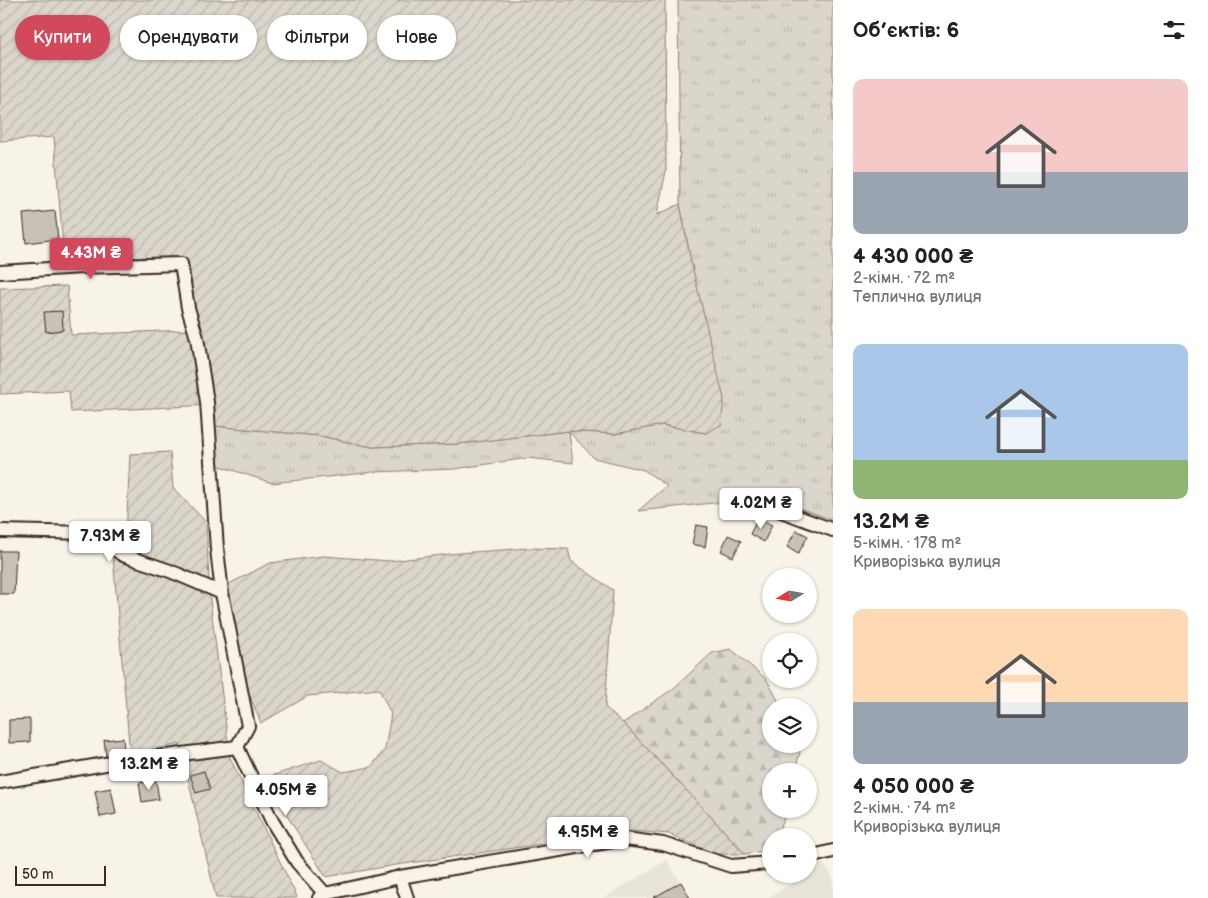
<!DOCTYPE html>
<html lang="uk">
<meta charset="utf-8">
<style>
:root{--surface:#fff;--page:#f6f6f6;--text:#222;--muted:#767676;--accent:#d1495b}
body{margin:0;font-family:"Balsamiq Sans",sans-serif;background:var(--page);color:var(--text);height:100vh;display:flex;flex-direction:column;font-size:19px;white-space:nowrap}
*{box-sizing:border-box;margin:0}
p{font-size:16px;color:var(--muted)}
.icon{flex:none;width:28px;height:28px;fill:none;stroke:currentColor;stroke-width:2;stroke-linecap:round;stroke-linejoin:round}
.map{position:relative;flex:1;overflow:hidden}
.panel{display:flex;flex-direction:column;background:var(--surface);width:375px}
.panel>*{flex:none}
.guide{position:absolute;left:15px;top:15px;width:475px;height:45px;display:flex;gap:10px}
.needle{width:32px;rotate:259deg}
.fabs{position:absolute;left:762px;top:568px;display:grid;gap:10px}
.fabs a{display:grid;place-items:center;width:55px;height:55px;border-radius:50%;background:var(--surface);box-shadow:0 1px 4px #0004;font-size:25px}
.scale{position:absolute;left:15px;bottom:12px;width:91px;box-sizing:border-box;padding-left:5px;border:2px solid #3b2a1e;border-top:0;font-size:14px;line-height:18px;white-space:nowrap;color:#3b2a1e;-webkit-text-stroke:4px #f7f3e8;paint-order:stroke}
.price{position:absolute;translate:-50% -42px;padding:0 11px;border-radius:5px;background:#fff;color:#222;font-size:16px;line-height:32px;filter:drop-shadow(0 1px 2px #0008)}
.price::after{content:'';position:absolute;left:50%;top:30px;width:15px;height:11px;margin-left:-8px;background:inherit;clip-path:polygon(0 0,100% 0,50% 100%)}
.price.on{background:var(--accent);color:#fff}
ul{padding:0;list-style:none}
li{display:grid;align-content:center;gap:10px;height:265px;padding:0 20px}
li span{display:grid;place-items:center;height:155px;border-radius:10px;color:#555}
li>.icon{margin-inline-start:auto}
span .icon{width:90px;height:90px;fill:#fffc;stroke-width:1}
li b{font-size:21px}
h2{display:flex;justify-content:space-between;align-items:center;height:60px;padding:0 20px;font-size:21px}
.pill{padding:0 18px;border-radius:22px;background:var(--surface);box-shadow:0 1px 4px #0004;font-size:18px;line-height:45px}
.pill.on{background:var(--accent);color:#fff}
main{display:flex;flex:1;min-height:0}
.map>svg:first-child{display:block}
</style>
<main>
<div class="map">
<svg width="833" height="898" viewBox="0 0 833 898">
<defs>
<pattern id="grass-tufts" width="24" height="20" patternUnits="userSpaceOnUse" patternTransform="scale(1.25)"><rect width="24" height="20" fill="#dbd6cb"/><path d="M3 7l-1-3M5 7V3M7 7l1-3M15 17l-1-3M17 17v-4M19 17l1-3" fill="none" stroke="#bdb8ae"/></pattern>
<pattern id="forest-firs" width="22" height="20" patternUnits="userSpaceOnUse" patternTransform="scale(1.25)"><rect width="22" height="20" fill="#dbd6cb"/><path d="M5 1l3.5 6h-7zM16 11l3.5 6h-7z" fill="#bdb8ae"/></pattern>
<pattern id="garden-furrows" width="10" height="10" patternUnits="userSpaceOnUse" patternTransform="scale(1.25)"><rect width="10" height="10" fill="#dbd6cb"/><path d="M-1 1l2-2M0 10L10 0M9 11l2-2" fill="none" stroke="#bdb8ae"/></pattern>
</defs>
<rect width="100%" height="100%" fill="#f7f3e8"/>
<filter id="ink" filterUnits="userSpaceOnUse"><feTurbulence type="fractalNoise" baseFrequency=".02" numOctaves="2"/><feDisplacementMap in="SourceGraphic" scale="10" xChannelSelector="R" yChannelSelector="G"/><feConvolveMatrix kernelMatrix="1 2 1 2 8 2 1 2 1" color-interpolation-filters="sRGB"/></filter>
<g filter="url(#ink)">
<!-- built -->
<g fill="#e9e4d9">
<polygon points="667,860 690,898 603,898"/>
<polygon points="823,863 833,877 833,898 768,898 806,874 809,874 809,872"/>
</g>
<!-- grass -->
<polygon fill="url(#grass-tufts)" stroke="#8b8074" points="678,0 833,0 833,520 768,497 638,511 667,486 644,470 594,458 569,432 573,463 528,458 454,469 373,472 272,483 214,464 214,426 320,436 372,447 458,444 569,431 615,434 662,425 706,433 690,257 680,204"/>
<!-- forest -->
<polygon fill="url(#forest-firs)" stroke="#8b8074" points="731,649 767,680 781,706 771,706 771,744 797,744 800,752 795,771 771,771 771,809 786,809 783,822 775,836 771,836 771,844 768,850 745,854 700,805 623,723 674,688 712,653"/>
<!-- garden -->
<g fill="url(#garden-furrows)" stroke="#8b8074">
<polygon points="0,0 665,0 666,171 657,215 680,204 690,257 724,399 721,425 706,433 662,425 615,434 569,431 458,444 372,447 320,436 214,426 212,405 71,412 69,391 0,394 0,288 67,286 71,335 186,330 173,257 64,259 54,137 0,141"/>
<polygon points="170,452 173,488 206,522 210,600 230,758 297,897 296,898 216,898 180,744 130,754 111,534 126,536 130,454"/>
<polygon points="529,548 568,549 571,561 613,590 605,707 623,723 700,805 745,854 715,854 669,834 632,831 396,865 326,877 284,811 271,776 321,760 343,772 371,767 385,749 391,714 379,689 308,696 261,723 244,682 225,586 270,563 323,556 390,561 459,553"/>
</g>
<!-- building -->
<g fill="#c8c1b6" stroke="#3b2a1e">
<polygon points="55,211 58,239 26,243 23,214"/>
<polygon points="62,311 63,330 46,332 44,312"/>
<polygon points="758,518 772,525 764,542 750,534"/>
<polygon points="696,525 708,527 705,547 692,544"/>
<polygon points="796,530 808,536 798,554 787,547"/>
<polygon points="728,535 741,541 733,557 721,551"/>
<polygon points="0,551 16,551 14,594 0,594"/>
<polygon points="30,719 30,742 9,743 9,720"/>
<polygon points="123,738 124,753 106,756 104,740"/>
<polygon points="204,771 210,789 196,793 190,775"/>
<polygon points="156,781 159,799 142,802 139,783"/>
<polygon points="111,788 116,814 100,817 95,791"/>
<polygon points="681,882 690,898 653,898"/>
</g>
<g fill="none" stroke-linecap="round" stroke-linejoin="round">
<!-- minor casing -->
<g stroke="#3b2a1e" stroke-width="16">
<g id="minor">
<polyline points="0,272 82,267 181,264 188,308 197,338 207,402 217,549 222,593 248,726 237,747"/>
<polyline points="765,505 833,530"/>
<polyline points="0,531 91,533 123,555 170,571 222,593"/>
<polyline points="237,747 272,821 297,862 325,894"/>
<polyline points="0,782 111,763 237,747"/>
<polyline points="809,857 833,851"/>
<polyline points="400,877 407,898"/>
<polyline points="319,898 325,894 400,877 625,839 663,844 731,866 771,863"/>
</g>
</g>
<!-- minor -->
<use href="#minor" stroke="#f7f3e8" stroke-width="12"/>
</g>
</g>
</svg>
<div class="fabs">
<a><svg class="needle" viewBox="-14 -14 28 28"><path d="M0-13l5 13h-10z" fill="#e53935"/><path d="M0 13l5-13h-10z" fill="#767676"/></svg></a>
<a><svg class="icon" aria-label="locate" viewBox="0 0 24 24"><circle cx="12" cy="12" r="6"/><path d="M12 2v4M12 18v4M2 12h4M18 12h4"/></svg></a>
<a><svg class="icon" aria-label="layers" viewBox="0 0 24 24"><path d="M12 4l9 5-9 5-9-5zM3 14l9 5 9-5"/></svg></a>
<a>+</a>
<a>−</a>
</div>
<div class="scale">50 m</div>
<b class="price on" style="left:91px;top:280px">4.43M ₴</b>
<b class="price" style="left:761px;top:530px">4.02M ₴</b>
<b class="price" style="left:110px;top:563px">7.93M ₴</b>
<b class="price" style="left:149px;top:791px">13.2M ₴</b>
<b class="price" style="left:286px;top:817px">4.05M ₴</b>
<b class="price" style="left:588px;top:859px">4.95M ₴</b>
<div class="guide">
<a class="pill on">Купити</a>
<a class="pill">Орендувати</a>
<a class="pill">Фільтри</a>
<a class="pill">Нове</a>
</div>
</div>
<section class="panel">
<h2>Об’єктів: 6<svg class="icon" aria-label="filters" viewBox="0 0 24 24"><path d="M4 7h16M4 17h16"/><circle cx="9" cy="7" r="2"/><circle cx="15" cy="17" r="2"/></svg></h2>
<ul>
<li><span style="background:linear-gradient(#f6c9c9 60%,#9aa5b1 0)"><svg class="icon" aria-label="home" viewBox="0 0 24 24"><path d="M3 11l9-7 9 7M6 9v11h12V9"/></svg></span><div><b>4 430 000 ₴</b><p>2-кімн. · 72 m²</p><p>Теплична вулиця</p></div></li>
<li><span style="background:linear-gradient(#a9c7e8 75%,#8fb573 0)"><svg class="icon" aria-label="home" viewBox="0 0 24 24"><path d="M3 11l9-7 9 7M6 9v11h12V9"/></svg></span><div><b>13.2M ₴</b><p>5-кімн. · 178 m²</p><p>Криворізька вулиця</p></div></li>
<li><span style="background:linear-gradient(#ffd9b3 60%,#9aa5b1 0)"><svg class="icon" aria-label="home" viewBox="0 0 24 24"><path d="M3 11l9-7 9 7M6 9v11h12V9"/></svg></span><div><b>4 050 000 ₴</b><p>2-кімн. · 74 m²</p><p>Криворізька вулиця</p></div></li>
</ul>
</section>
</main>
